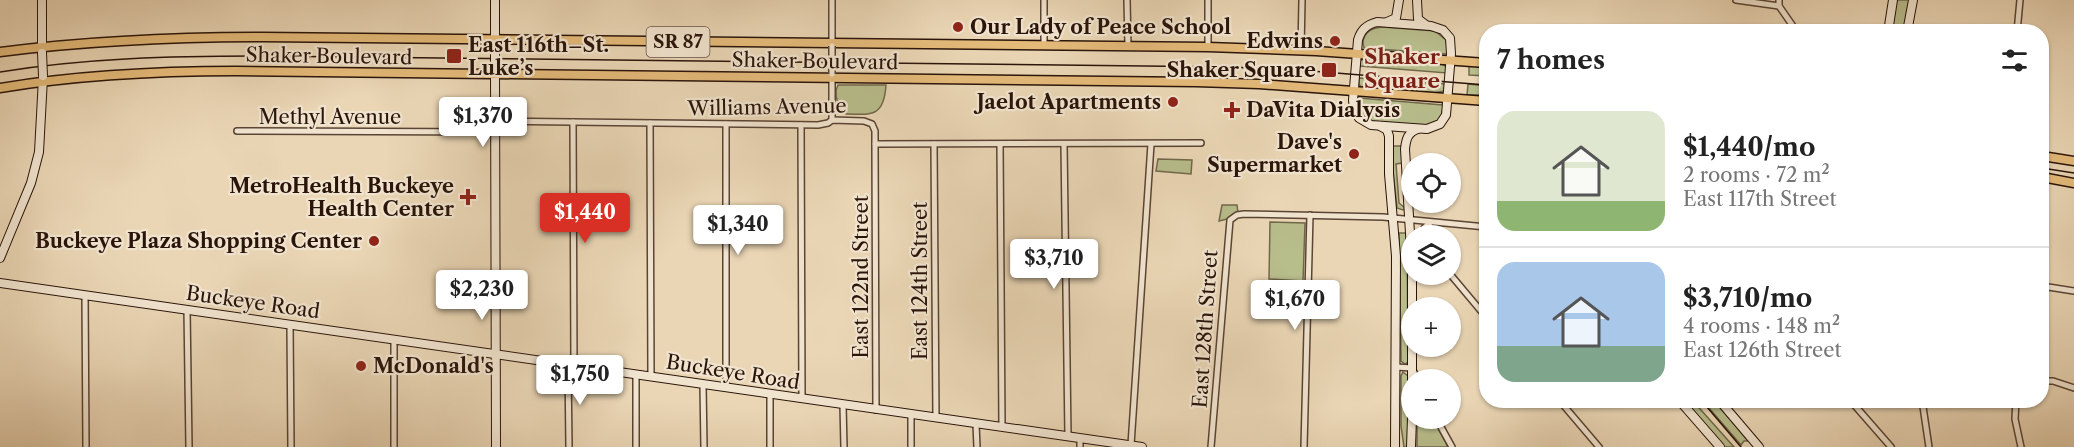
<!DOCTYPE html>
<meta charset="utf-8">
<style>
:root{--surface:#fff;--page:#f2f2f2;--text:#222;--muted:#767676;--line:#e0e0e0;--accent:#d93025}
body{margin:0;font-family:"Libre Caslon Text",serif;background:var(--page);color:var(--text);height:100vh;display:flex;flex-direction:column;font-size:22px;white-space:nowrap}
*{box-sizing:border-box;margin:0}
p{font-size:20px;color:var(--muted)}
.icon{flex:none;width:33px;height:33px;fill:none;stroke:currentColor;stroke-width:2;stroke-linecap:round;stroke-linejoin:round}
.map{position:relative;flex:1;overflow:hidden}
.side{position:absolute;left:1479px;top:24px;width:570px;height:384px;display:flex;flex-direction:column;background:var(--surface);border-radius:24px;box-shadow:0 2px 4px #0004}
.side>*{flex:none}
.controls{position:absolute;left:1401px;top:153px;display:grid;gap:12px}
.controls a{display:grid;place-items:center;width:60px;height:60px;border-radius:50%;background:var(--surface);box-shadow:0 2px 4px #0004;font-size:30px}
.price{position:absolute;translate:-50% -51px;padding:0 14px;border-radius:6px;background:#fff;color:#222;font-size:20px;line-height:39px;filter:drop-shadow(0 2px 3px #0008)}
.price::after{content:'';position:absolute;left:50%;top:36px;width:18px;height:14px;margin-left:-9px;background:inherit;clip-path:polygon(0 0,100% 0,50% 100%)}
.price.on{background:var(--accent);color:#fff}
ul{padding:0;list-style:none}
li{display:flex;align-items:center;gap:18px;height:150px;padding:0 18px}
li+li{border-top:2px solid var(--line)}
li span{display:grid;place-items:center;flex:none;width:168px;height:120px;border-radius:18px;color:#555}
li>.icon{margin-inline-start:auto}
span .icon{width:72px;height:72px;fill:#fffc;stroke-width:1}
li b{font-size:26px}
h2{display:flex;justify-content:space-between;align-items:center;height:72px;padding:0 18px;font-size:26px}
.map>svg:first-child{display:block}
</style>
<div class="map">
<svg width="2074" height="447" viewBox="0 0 2074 447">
<rect width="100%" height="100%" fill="#ead6b5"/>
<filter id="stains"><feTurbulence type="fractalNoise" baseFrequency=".00333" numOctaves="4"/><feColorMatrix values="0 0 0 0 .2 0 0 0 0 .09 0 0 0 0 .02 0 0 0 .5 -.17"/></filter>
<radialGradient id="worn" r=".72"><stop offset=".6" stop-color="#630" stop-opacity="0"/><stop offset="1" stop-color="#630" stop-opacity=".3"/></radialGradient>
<!-- green -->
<g fill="#b8bd8c" stroke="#71684b" stroke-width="1.5">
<polygon points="1896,0 1909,0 1905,31 1891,32"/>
<path d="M1382,27L1435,31L1446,40L1448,52L1447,54L1364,48C1360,35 1370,28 1382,27Z"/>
<polygon points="1365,58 1443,64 1446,67 1447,73 1360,66 1360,61"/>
<polygon points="1469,65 1486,67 1486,76 1469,75"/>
<polygon points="1359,78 1446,84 1444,91 1434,93 1361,87 1359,84"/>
<polygon points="1468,84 1486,86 1486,95 1467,95"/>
<path d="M838,85H886C884,116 873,115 846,114C838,106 833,95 838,85Z"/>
<path d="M1359,98L1443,105C1443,111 1442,118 1437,122C1428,128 1375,124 1366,119C1359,114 1356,106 1359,98Z"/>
<polygon points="1392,146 1402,146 1402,163 1396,164 1399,203 1405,208 1403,210 1397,208 1392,161"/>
<polygon points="1158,159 1192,160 1191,174 1156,171"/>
<polygon points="1222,205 1237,205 1238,213 1227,219 1219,221"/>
<polygon points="1270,222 1305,223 1303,281 1269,279"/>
<polygon points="1399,233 1407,233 1408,362 1405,364 1401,361 1401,356"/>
<polygon points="1403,372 1408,376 1408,447 1404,447 1401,426 1401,376"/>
<polygon points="1683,401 1693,401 1734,447 1723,447"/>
<polygon points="1703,401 1715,401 1748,441 1744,441 1741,445"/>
<polygon points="1417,419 1433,419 1448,447 1417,447"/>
</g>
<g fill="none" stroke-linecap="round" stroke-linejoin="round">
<!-- street casing -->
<g stroke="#5a4435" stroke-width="8">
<g id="street">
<polyline points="1044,0 1044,45"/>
<polyline points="1127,0 1128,46"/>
<polyline points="1736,0 1779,6"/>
<polyline points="1779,0 1779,6 1797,32"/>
<polyline points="2017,32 2020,0"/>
<polyline points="832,43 832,0"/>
<polyline points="1208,47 1208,0"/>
<polyline points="1301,50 1302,0"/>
<polyline points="832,76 832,120"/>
<polyline points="496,121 818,125 828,123 832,120 864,121 872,124 875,131 875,144 876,410"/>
<polyline points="573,122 574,366"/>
<polyline points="650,123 651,377"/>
<polyline points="726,124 726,387"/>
<polyline points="801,125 802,399"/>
<polyline points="237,131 496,132"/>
<polyline points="875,144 1201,143"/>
<polyline points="934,144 936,418"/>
<polyline points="1000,144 1002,427"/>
<polyline points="1064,144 1068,436"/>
<polyline points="1423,236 1424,228 1430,223"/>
<polyline points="1450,274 1486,317"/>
<polyline points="2042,286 2074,291"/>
<polyline points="85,295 86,447"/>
<polyline points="187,309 189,447"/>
<polyline points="290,325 291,447"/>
<polyline points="394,340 394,447"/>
<polyline points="568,366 569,447"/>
<polyline points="1396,367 1412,368 1418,380"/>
<polyline points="636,374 636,447"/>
<polyline points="2042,381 2053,381 2074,388"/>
<polyline points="703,385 704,447"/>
<polyline points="1559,400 1599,447"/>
<polyline points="1850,400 1891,447"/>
<polyline points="1922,400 1929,447"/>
<polyline points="2016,400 2015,419 2021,447"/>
<polyline points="843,405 844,447"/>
<polyline points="911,415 911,447"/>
<polyline points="1436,418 1452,447"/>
<polyline points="976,424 977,447"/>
<polyline points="1080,438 1080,447"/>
<polyline points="1131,445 1151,144"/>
<polyline points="770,447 770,394"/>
<polyline points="1211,447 1230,220 1237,215 1244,214 1383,217 1486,227"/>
<polyline points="1304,447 1310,215"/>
</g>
</g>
<!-- secondary casing -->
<g stroke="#2a140a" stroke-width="10">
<g id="secondary">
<polyline points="42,0 42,52"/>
<polyline points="495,0 495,46"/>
<polyline points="1417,0 1418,19 1426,25"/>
<path d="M1377,22L1431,26L1443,30L1450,38L1451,54L1446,115L1440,124L1427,129L1371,125L1359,118L1354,109L1353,100L1358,40C1361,30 1366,25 1377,22Z"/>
<polyline points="1387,22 1396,18 1399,0"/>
<polyline points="1888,32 1893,0"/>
<polyline points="1907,32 1913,0"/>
<polyline points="495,70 496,447"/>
<polyline points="1380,126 1387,130 1389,136 1389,174 1396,256 1395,447"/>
<polyline points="0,258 31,183 39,152 43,78"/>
<path d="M1412,267L1405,149C1406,139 1408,132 1418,129"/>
<polyline points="1412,274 1412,308"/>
<polyline points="0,283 1142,447"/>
<polyline points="1412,346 1412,380"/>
<polyline points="1679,400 1720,447"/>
<polyline points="1719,400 1759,447"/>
<polyline points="1411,447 1412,418"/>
</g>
</g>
<!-- primary casing -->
<g stroke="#2a140a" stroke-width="11">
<g id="primary">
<path d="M0,52C87,41 175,37 262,37L1208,47L1316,51L1486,63"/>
<path d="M0,88C78,75 157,71 236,71L1196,82L1259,84L1486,101"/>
<polyline points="2042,156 2074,161"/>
<polyline points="2042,177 2074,183"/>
</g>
</g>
<!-- street -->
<use href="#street" stroke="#f1e4cf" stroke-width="5"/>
<!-- secondary -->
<use href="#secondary" stroke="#f1e4cf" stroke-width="8"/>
<!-- primary -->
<use href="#primary" stroke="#e5bb7a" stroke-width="8"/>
<!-- tram -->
<g stroke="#2a140a" stroke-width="1.5">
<path d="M0,72C86,58 173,56 260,56L1231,67L1311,71L1486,85"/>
<polyline points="2042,168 2074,173"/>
<polyline points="1701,400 1741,447"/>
</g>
<!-- street-bridge casing -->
<g stroke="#5a4435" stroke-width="8" stroke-linecap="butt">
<polyline id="street-bridge" points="832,74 832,46"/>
</g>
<!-- secondary-bridge casing -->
<g stroke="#2a140a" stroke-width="10" stroke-linecap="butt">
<g id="secondary-bridge">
<polyline points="495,47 495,66"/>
<polyline points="42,53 43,76"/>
</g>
</g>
<!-- street-bridge -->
<use href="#street-bridge" stroke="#f1e4cf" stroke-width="5"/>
<!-- secondary-bridge -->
<use href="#secondary-bridge" stroke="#f1e4cf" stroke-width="8"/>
</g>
<!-- markers -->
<g fill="#8f2418" stroke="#f1e4cf" stroke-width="2">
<circle cx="958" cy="27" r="6"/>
<circle cx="1335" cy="41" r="6"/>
<rect x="446" y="48" width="16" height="16" rx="3"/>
<rect x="1321" y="62" width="16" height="16" rx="3"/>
<circle cx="1173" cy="102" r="6"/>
<path d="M1229 101h6v6h6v6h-6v6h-6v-6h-6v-6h6z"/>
<circle cx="1354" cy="154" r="6"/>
<path d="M465 188h6v6h6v6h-6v6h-6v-6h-6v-6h6z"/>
<circle cx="374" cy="241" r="6"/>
<circle cx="361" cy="366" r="6"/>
</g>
<g text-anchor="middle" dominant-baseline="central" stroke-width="4.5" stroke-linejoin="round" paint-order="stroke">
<!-- shield labels -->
<rect fill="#f1e4cf" stroke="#665245" stroke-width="1.5" x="646.5" y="27" width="63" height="30" rx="4.5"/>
<g font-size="18" font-weight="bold" fill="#2a140a">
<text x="678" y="42">SR 87</text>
</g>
<!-- poi labels -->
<g font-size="20" font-weight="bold" fill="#2a140a" stroke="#f1e4cf" text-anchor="end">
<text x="970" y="27" text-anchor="start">Our Lady of Peace School</text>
<text x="1323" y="41">Edwins</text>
<text x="468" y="45" text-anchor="start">East 116th–St.<tspan x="468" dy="23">Luke’s</tspan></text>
<text x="1316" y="70">Shaker Square</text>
<text x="1161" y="102">Jaelot Apartments</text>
<text x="1246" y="110" text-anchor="start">DaVita Dialysis</text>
<text x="1342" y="142">Dave's<tspan x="1342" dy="23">Supermarket</tspan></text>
<text x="454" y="186">MetroHealth Buckeye<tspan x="454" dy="23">Health Center</tspan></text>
<text x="362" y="241">Buckeye Plaza Shopping Center</text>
<text x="373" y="366" text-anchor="start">McDonald's</text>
</g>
<!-- street labels -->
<g font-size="20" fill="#2a140a" stroke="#f1e4cf">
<text transform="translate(329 56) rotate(1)">Shaker Boulevard</text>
<text transform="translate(815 61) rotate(1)">Shaker Boulevard</text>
<text transform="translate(767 107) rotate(-1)">Williams Avenue</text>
<text x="330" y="117">Methyl Avenue</text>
<text transform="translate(861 277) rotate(-90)">East 122nd Street</text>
<text transform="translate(920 281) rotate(-90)">East 124th Street</text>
<text transform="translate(253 302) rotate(8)">Buckeye Road</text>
<text transform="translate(1205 329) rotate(-86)">East 128th Street</text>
<text transform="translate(733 372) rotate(9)">Buckeye Road</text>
</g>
<!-- neighbourhood labels -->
<g font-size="21" font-weight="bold" fill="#7a1f14" stroke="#f1e4cf">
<text x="1402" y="56">Shaker<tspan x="1402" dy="24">Square</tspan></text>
</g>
</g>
<rect width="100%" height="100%" filter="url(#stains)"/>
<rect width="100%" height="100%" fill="url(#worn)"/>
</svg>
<div class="controls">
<a><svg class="icon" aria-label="locate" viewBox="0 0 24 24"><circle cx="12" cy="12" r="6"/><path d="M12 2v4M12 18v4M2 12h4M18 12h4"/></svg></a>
<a><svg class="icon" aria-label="layers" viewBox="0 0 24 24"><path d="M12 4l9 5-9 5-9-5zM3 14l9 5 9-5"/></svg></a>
<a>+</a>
<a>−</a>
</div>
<b class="price" style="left:483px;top:148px">$1,370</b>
<b class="price on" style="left:585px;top:244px">$1,440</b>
<b class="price" style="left:738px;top:256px">$1,340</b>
<b class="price" style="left:1054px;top:290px">$3,710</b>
<b class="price" style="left:482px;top:321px">$2,230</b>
<b class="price" style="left:1295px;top:331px">$1,670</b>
<b class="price" style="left:580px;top:406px">$1,750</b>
<section class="side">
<h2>7 homes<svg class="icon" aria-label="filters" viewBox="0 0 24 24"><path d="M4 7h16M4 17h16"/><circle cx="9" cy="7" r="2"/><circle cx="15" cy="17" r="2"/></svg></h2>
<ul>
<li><span style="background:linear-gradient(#dfe7d0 75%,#8fb573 0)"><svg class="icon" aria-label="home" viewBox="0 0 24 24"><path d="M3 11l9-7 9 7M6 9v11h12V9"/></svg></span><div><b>$1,440/mo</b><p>2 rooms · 72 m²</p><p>East 117th Street</p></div></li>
<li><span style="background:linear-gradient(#a9c7e8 70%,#7fa58c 0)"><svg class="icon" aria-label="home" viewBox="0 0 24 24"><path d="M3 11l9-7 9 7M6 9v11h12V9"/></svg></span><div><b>$3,710/mo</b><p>4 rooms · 148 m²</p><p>East 126th Street</p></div></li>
</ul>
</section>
</div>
